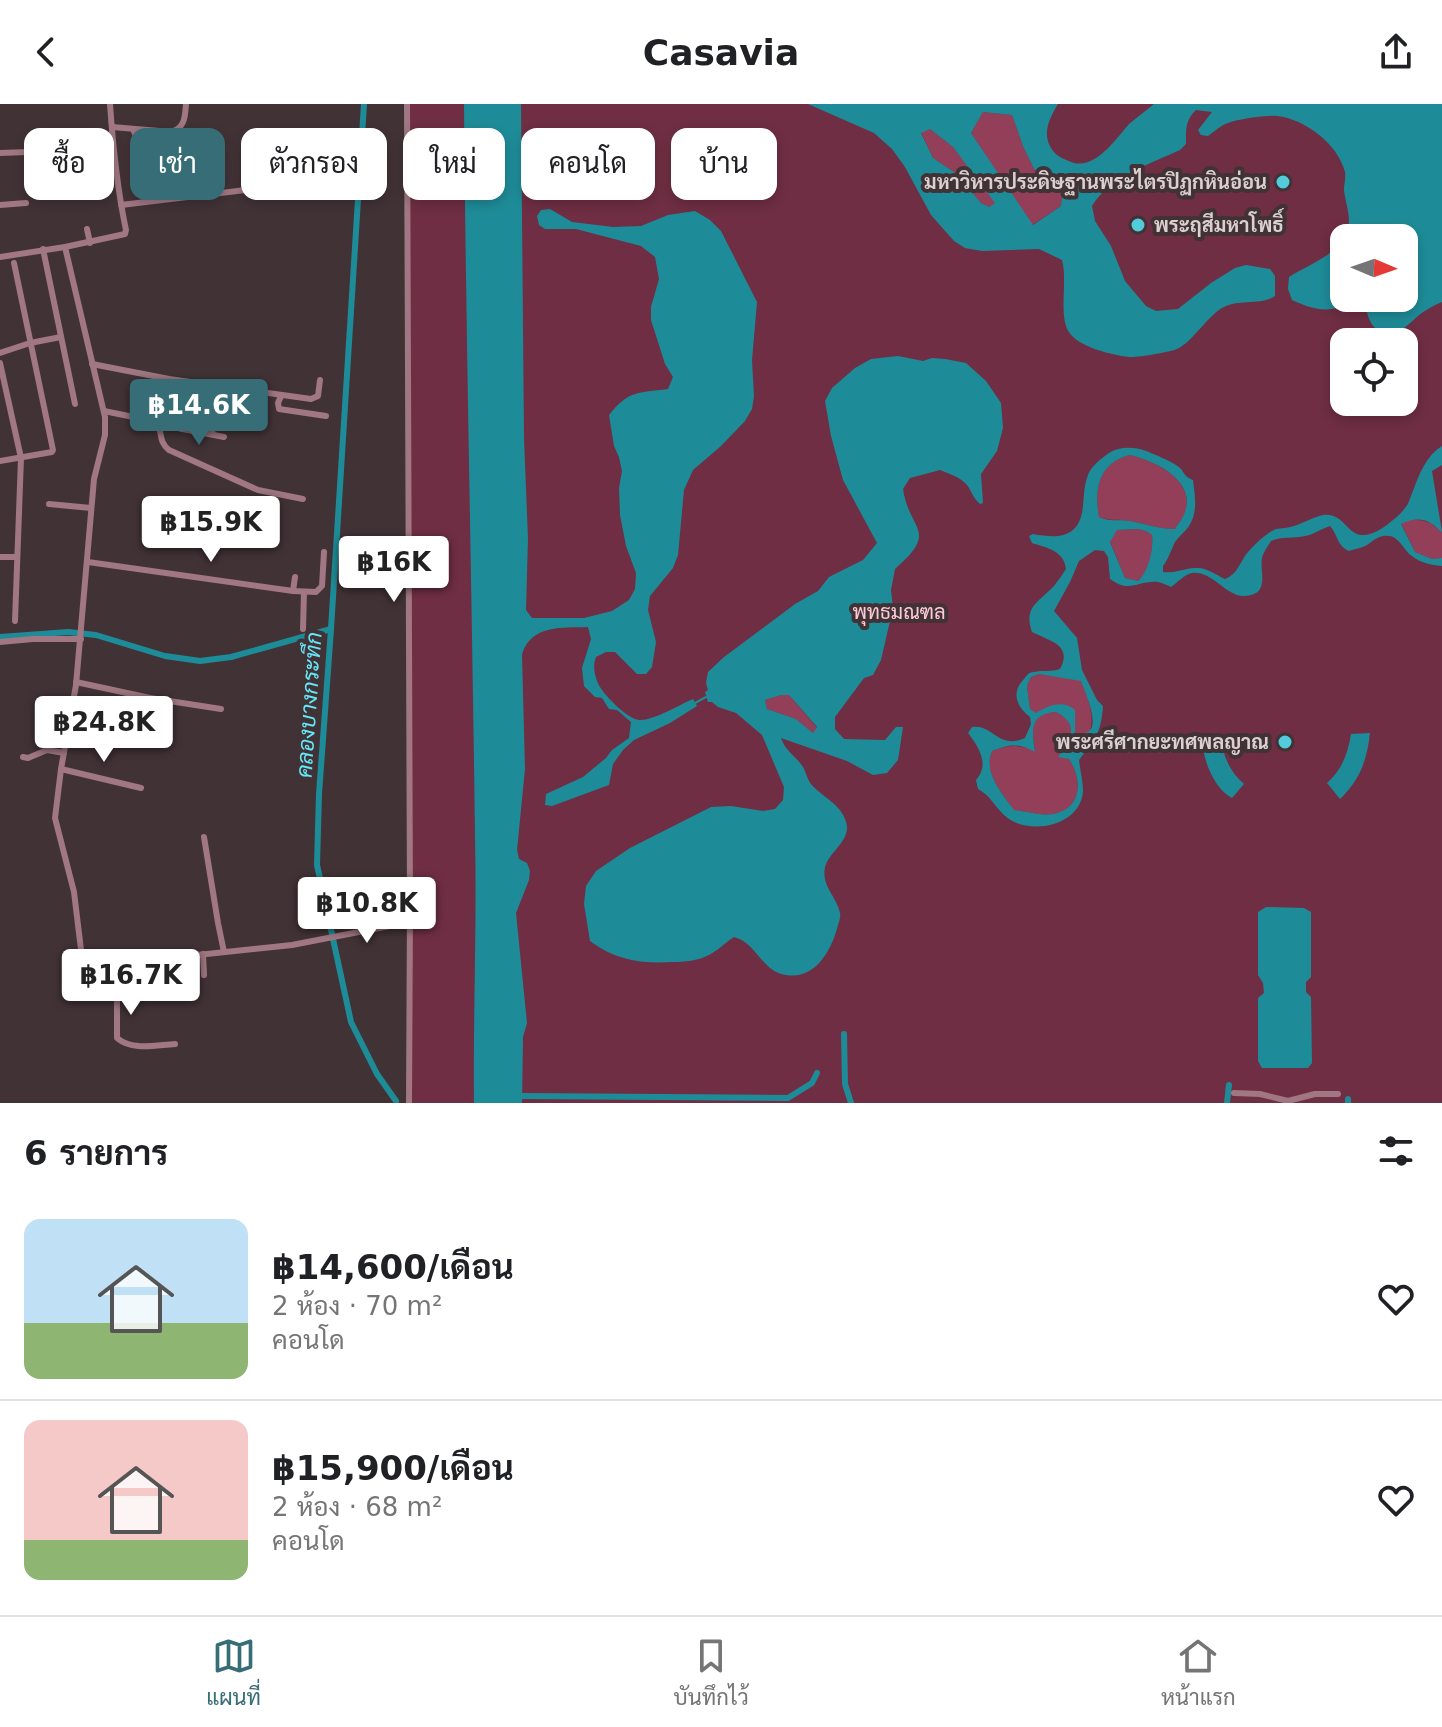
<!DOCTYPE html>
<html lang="th">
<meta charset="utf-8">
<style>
:root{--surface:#fff;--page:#f2f2f2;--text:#202124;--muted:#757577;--line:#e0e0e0;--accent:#376d76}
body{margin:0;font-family:"DejaVu Sans",Sarabun,sans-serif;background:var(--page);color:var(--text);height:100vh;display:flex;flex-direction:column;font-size:30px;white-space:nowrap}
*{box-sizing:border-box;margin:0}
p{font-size:26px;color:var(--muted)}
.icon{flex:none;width:44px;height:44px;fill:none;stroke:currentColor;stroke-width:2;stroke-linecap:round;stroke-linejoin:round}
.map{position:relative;height:999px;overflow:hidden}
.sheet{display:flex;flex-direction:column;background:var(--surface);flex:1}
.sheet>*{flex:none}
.top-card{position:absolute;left:24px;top:24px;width:800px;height:72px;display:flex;gap:16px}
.needle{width:52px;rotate:92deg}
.fabs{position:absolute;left:1330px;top:120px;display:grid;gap:16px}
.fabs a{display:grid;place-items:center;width:88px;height:88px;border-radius:16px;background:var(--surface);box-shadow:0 4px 12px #0003;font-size:40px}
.price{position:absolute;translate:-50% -68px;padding:0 18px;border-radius:8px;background:#fff;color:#222;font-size:26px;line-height:52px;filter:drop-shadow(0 2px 4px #0008)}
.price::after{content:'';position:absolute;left:50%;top:48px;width:24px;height:18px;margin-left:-12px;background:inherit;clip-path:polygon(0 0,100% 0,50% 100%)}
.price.selected{background:var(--accent);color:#fff}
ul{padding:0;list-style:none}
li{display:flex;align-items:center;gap:24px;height:200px;padding:0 24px}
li+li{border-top:2px solid var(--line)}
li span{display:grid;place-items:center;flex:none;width:224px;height:160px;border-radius:16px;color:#555}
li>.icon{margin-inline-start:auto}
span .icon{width:96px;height:96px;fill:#fffc;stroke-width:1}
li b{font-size:34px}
h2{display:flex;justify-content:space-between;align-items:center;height:96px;padding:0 24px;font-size:34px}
.chip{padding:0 28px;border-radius:16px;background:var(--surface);box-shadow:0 4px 12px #0003;font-size:28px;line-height:72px}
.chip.selected{background:var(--accent);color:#fff}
header{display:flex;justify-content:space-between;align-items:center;height:104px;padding:0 24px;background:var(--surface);font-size:36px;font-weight:600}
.dock{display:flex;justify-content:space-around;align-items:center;height:112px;border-top:2px solid var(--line);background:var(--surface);font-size:22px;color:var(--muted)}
.dock a{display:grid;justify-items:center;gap:4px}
.dock .selected{color:var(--accent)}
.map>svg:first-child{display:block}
</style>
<header><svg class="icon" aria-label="back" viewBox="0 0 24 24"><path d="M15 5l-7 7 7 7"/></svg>Casavia<svg class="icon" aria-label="share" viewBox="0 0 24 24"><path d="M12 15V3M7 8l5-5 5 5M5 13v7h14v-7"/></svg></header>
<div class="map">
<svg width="1442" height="999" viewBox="0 0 1442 999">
<rect width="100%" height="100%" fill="#413236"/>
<!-- green -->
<path fill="#6f2e43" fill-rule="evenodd" d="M405,0H1442V999H411ZM1344,134H1404V194H1344ZM1344,238H1404V298H1344Z"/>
<!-- forest -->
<g fill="#933f5a">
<polygon points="983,8 1012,11 1023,42 1034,65 1063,85 1061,102 1032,121 971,29"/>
<polygon points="930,25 953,43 996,99 989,103 981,99 957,70 933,54 921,28"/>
<path d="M1130,351C1155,357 1196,376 1185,409C1183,414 1178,420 1175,425C1159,425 1146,420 1130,417C1119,415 1110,417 1099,413C1094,384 1099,359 1130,351Z"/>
<path d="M1410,415C1417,416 1424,416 1430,419C1435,422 1437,425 1442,428V454L1432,455L1415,448L1401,419Z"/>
<path d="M1138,425L1146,427L1152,431C1154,444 1148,469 1138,477L1125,474L1110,437L1117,426Z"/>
<path d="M1039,570L1081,576C1087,593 1095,609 1090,627L1079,633L1075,630V606L1035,609L1030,605L1027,582L1031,573Z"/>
<polygon points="781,591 789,591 817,624 813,629 796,615 767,605 765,596"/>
<path d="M1056,608C1080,620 1071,635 1059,652L1069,655C1083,676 1082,705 1053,710C1041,712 1026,707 1014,706C1002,689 983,669 992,647C1009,641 1019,640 1035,647C1032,626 1029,610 1056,608Z"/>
</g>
<!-- water -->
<g fill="#1e8c98" fill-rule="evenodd">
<path d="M464,0H521L524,334L528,435L526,506L532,514H584L612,507L629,496L635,485L636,469L626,442L620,411L619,384L622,367L619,353L614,342L609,311C629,286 638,289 668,285L673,273L665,260L651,216V203L659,175L655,153L641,142L576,125H545L539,121L537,112L541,106L550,105L572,118L613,123L641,122L668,111L695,107L710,116L721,127L757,198L752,256L754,292L752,305L745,317L721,342L693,366L684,386L678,451L673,464L650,492L648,506L656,538L652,563L646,570H637L615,548H606L596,553C592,562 595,574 600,583C606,593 628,615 639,616C653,617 679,601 693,595L697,602L670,619L634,636L623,646L613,660L609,681L552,702L545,701L546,690L583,673L606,654L612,646L629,634L631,618L617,606L609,605L602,594L595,593L584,582L582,564L591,535L588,523C562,524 532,520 522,550L525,665L517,746L519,755L527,759L530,767L529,776L516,809L527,919L523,933L522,999H474C473,910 477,821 475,733C472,488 466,244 464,0Z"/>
<path d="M808,0H1058C1049,15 1041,31 1053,47C1057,52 1063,55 1069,57C1093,69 1115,36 1129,20C1137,13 1146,7 1154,0H1442V198C1434,201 1426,206 1419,211C1407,222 1391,239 1374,223C1366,214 1368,203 1361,194H1404V134H1344V194H1358C1332,210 1319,208 1292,196L1288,185L1289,173C1306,162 1334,152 1344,134C1354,117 1346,103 1344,86C1344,80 1346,74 1345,68C1338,40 1305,15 1277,12C1266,11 1239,15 1228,19C1221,21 1214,28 1208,32L1201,31L1198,26L1212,8L1196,6C1185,16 1186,26 1186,40L1180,46C1150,60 1110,72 1092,102L1095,117L1111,142L1125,177L1146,202L1156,207L1178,205L1211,179L1235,164L1246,161L1270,165L1275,172V192C1259,202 1239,194 1222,204C1207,213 1192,238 1177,245C1170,248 1136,254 1129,253C1112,251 1078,243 1069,228C1058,211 1068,178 1062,156L1039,145L982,147L965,144L954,137L931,111L905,63L892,45L874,29ZM983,8L1012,11L1023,42L1034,65L1063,85L1061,102L1033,121L971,29ZM930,25L953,43L995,99L989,103L981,99L957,70L933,54L921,29Z"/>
<path d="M898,252L923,257L932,254L945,255L966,259L986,277L1001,299L1003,324L997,347L981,370L983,399L980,400C973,394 972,388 967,381C960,373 950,370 940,366L910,374L903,385C909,427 940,426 895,465L891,486L893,504L881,556L873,571L864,574L835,613V625L844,635L885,636L896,623H903L898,656L887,669L873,671L847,657L781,634C785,647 796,652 803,663C806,668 807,675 811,680C821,692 839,699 845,715C854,735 830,746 825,763C821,782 837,793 840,809C841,812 839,818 838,821C832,845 816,876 786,871C761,867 757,839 734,833C725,839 717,847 709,851C697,857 685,858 672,858C642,860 615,856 590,837L584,800L586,782L596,767L630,744L711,703L731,702L763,707L775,705L783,696L784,683L762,631L736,609L718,603L712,598H708L705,588L708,586L706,579L708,568L724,553L795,500L818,487L829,473L863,456L877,439L843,376L831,332L825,297L832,284L855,264L871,255ZM781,591H789L817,623L813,629L796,615L767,605L765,596Z"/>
<path d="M1442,342V361L1432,367L1442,428C1438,426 1436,422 1432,420C1423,413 1410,415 1401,420L1415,448L1432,455L1442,454V462C1431,461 1421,459 1412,452C1402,445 1399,429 1383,432C1375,434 1373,437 1367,441C1362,444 1354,445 1349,447C1337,442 1338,431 1330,422C1321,425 1312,431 1305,432C1293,435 1282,432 1271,437C1268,442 1263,449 1262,454C1260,464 1265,475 1260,485C1256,492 1244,493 1237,491C1222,486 1210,467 1192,469C1185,470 1177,479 1171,483C1167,481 1163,479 1158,478C1138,476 1130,490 1110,475L1108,453L1104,447L1095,446L1079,457L1070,478L1054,507L1077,534L1082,566L1097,596L1103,602C1101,630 1095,635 1079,656C1080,666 1083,677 1083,687C1081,721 1033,731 1009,715C995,705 992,692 978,685L976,676C990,661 979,643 968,629L972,623C993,620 998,646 1025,634L1031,620L1030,613C1016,602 1011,588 1024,575C1029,569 1028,569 1034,568C1043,566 1051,568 1060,565C1073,541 1050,537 1032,528C1023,503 1039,498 1054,482C1058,477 1062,471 1066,465C1064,447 1048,444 1032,439L1029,432L1033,430C1059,435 1080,434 1083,402C1084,392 1084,381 1088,371C1091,362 1102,354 1109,349C1120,342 1134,343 1146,347C1153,350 1174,358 1180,364C1185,369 1184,373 1193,376C1195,393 1198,408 1189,422C1185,428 1179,432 1175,438C1171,446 1169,454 1163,462V468C1175,470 1186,463 1198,464C1207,464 1216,471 1225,475C1238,470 1239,459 1248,448C1255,440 1266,429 1276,425C1282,424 1288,424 1294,422C1304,419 1313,413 1323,411C1351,407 1346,450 1387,421C1393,416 1401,410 1405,404C1409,400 1410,393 1413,387C1419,370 1426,352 1442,342ZM1130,351C1155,357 1196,376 1185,408C1183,414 1178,420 1175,425C1159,425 1146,420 1130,417C1119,415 1109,418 1099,413C1094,384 1099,359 1130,351ZM1138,425L1146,427L1152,431C1154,444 1148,469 1138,477L1125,474L1110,438L1117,426ZM1039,570L1081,577C1085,588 1097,614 1091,625C1089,628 1082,631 1079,633L1075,630V606C1062,595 1048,602 1036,609L1030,605L1027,582L1031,573ZM1056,608C1080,620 1071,635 1058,653L1069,655C1083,676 1082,705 1053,710C1041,712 1026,707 1014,706C1002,689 983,669 992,647C1010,640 1018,639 1035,648C1032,627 1029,610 1056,608Z"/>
<path d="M1370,629C1367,656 1360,676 1340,695L1327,679C1342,666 1348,649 1351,630Z"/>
<path d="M1202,630L1221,631C1222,650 1229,667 1244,680L1232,694C1213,684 1201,652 1202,630Z"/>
<polygon points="1266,803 1304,804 1311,808 1311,873 1306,878 1306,888 1311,893 1312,959 1308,964 1262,964 1258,957 1258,894 1264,889 1263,879 1258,871 1258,808"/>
</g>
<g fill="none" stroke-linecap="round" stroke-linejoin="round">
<!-- stream -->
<polyline stroke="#1e8c98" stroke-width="2" points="695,599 706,593"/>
<!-- canal -->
<g stroke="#1e8c98" stroke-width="6">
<polyline points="364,0 331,525 319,690 317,761 351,918 377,970 396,997"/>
<polyline points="0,533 68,528 96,531 165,552 200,557 231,553 331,525"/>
<polyline points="844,930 845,980 851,999"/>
<polyline points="522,992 788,994 812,979 817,969"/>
<polyline points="1348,995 1348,999"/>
<polyline points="1227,999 1229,981"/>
</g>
<!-- street -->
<g stroke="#a07782" stroke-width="6">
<polyline points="407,0 410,804 409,999"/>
<path d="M112,23L171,28C185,24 185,13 186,0"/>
<polyline points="133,25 136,32 139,35 181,38"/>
<polyline points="0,49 113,45"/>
<polyline points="0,101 26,99"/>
<polyline points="121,101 337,75 352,71"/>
<polyline points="87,125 90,139"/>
<polyline points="65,143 105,313 105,331 94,375 76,581 61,665 55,714 74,788 82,854 86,858 93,858 160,855 292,841 410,818"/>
<polyline points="43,145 75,300"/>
<path d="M0,153L65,143L125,130L126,126C117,84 113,43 110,0"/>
<polyline points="0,249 30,239 61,233"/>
<polyline points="0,259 21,354 15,517"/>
<polyline points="92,260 169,275 311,295 318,292 320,276"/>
<polyline points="281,292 278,299 279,305 326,312"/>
<path d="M104,307L153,317C165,324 156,336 169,346L258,386L303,395"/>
<polyline points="157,320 224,333"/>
<polyline points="182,325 191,278"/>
<polyline points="212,330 216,301"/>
<polyline points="0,357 52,348 53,346 14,159"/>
<polyline points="49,400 91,404"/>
<polyline points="0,453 17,453"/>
<polyline points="88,458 293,487 316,488 322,482 324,448"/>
<polyline points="293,487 295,473"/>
<polyline points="303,525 304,488"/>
<polyline points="0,538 33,535 81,535"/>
<polyline points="76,578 150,594 221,605"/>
<polyline points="142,634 150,594"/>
<polyline points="23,653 28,654 47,646 64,649"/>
<polyline points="61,665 141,684"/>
<polyline points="204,733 218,819 224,848"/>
<polyline points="203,850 204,871"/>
<path d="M117,856V934C132,947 156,941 175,940"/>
<polyline points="96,890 115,889"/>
<polyline points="1234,989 1260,990 1288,997 1315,990 1338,990"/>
</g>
</g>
<!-- markers -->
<g fill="#53cbda" stroke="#413236" stroke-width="3">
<circle cx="1283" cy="78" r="8"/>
<circle cx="1138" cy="121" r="8"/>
<circle cx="1285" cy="638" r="8"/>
</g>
<g text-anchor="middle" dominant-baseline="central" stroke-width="8" stroke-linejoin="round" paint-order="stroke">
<!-- poi labels -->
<g font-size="20" font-weight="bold" fill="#dad0d2" stroke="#413236" text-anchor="end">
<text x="1267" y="78">มหาวิหารประดิษฐานพระไตรปิฏกหินอ่อน</text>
<text x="1154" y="121" text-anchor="start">พระฤสีมหาโพธิ์</text>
<text x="1269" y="638">พระศรีศากยะทศพลญาณ</text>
</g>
<!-- park labels -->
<g font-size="20" fill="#fdcbd7" stroke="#413236">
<text x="899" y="508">พุทธมณฑล</text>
</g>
<!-- water labels -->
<g font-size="22" font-style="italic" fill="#64e9fa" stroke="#413236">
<text transform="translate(309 601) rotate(-86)">คลองบางกระทึก</text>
</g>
</g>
</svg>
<div class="fabs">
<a><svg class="needle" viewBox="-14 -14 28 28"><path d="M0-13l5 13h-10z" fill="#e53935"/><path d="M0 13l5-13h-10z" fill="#757577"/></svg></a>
<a><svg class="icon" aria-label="locate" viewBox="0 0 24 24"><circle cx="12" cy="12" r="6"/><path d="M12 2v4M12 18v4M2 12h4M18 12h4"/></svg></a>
</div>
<b class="price selected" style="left:199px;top:343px">฿14.6K</b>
<b class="price" style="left:211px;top:460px">฿15.9K</b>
<b class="price" style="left:394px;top:500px">฿16K</b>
<b class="price" style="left:104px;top:660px">฿24.8K</b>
<b class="price" style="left:367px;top:841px">฿10.8K</b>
<b class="price" style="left:131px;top:913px">฿16.7K</b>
<div class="top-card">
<a class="chip">ซื้อ</a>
<a class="chip selected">เช่า</a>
<a class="chip">ตัวกรอง</a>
<a class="chip">ใหม่</a>
<a class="chip">คอนโด</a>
<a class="chip">บ้าน</a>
</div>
</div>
<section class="sheet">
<h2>6 รายการ<svg class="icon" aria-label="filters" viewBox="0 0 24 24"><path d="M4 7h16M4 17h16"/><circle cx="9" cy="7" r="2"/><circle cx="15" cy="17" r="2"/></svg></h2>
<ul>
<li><span style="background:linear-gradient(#bfe0f5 65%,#8fb573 0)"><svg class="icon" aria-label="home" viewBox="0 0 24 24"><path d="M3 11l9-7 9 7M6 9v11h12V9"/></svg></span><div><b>฿14,600/เดือน</b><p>2 ห้อง · 70 m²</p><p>คอนโด</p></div><svg class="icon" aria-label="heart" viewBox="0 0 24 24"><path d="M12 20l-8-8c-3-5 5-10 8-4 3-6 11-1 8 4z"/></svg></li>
<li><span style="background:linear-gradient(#f6c9c9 75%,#8fb573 0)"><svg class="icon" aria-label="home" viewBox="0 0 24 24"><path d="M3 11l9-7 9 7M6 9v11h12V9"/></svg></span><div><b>฿15,900/เดือน</b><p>2 ห้อง · 68 m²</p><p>คอนโด</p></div><svg class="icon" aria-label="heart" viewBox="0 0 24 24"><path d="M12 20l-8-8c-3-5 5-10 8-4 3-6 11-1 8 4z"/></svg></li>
</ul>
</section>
<nav class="dock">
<a class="selected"><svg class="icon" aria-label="map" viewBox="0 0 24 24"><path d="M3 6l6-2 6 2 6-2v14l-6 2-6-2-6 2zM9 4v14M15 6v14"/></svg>แผนที่</a>
<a><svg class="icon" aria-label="saved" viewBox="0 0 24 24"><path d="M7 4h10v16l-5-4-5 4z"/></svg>บันทึกไว้</a>
<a><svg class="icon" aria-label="home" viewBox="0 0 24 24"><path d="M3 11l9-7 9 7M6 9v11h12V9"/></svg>หน้าแรก</a>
</nav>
